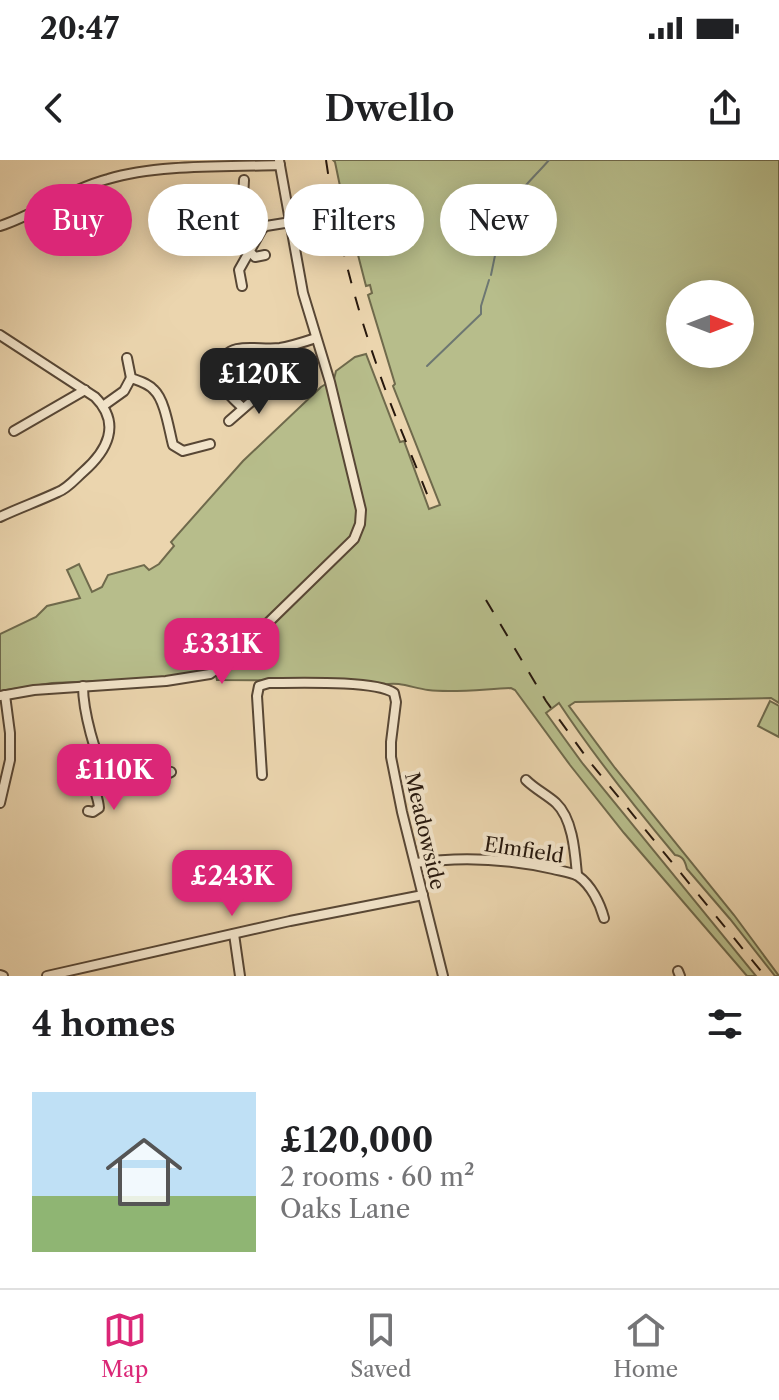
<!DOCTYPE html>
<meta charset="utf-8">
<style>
:root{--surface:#fff;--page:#f6f6f6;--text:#202124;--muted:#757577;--line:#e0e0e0;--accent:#db2777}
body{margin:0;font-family:"Libre Caslon Text",serif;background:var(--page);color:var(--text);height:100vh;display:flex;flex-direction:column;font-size:30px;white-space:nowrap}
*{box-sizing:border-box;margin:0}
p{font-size:26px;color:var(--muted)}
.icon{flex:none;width:44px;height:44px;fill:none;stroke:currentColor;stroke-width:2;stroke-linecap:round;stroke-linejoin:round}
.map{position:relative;height:816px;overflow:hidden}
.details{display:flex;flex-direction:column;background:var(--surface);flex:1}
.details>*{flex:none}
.hud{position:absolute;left:24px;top:24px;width:732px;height:72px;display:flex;gap:16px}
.needle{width:52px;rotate:90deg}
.fabs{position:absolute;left:666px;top:120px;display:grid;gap:16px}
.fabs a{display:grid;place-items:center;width:88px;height:88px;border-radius:50%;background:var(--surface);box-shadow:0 4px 20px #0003;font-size:40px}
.price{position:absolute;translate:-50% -68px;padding:0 18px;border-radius:16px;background:var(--accent);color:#fff;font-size:26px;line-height:52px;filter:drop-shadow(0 2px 4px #0008)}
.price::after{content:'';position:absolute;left:50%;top:48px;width:24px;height:18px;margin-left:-12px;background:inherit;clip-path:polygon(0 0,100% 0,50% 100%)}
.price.current{background:#222;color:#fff}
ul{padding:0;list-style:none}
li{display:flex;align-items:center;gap:24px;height:200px;padding:0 32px}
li+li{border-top:2px solid var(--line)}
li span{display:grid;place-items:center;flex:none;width:224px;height:160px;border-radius:0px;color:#555}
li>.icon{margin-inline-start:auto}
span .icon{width:96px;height:96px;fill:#fffc;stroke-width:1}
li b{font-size:34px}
h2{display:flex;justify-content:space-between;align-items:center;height:96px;padding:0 32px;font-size:34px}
.tag{padding:0 28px;border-radius:36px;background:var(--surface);box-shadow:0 4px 20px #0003;font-size:28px;line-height:72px}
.tag.current{background:var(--accent);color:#fff}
.status{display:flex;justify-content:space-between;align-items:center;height:56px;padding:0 40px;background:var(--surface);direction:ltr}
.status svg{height:22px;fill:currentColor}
header{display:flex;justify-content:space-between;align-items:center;height:104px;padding:0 32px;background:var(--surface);font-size:36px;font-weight:600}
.dock{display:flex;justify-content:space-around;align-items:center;height:112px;border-top:2px solid var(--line);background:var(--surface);font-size:22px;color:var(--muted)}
.dock a{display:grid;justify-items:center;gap:4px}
.dock .current{color:var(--accent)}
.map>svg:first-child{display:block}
</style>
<div class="status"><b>20:47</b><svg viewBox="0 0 49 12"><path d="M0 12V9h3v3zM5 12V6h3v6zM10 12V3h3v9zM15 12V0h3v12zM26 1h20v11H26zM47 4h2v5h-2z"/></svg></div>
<header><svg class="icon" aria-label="back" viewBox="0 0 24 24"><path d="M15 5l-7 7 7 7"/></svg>Dwello<svg class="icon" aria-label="share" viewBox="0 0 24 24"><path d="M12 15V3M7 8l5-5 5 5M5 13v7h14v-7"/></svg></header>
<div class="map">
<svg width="779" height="816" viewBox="0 0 779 816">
<rect width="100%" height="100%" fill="#ebd5ae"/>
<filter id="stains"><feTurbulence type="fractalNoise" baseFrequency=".0025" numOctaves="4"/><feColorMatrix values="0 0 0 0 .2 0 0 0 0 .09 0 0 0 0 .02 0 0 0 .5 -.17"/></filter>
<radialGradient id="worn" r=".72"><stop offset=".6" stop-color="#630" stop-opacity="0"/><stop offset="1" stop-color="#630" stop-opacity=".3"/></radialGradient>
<!-- green -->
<g fill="#b7bd8b" stroke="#6f6a4c" stroke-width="2" fill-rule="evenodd">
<path d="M333,0H779V543L771,538L575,542L569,546L615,608L734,755L779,816H775L730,759L687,709C685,701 683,696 675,695C634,646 594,596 559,543L546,553L583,604L756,816H747L624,673L570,605L515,530L511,528C484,529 455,533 428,530C413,528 398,521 384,525L345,521L217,520L216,515L209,508L203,512L150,519L52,523L0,531V474L36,457L47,446L80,438L67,410L79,404L92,432L102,427L108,415L144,405L149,410L159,404L174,386L171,382L243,301L321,227L334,219L336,211L355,197L366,194L400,282L404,281L429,349L440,345L393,226L395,224L368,135L372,133L370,125L366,126L348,56L346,55L335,2ZM680,134H740V194H680Z"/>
<polygon points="770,541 779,546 779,577 758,566"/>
</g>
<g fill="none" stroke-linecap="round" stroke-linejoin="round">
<!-- stream -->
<g stroke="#6d7772" stroke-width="2">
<path d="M501,68C507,40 531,21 549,0"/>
<polyline points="491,115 499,76"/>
<polyline points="427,206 481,154 481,146 489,120"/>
</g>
<!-- minor casing -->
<g stroke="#584735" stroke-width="12">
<g id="minor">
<path d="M244,20C243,47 237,53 262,69"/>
<path d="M0,66C37,54 70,29 108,19C158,4 228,7 280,5"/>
<polyline points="250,92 255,97 265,95"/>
<polyline points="242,126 239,110 262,69 266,66 291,62"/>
<path d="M0,175L95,237C122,264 107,291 83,312C75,319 68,328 58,332C39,341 19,348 0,357"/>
<polyline points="127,198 131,218"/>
<path d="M103,246L124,231L131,218C139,221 148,223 154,230C165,240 169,270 173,285L183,291L210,284"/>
<path d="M243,248C238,243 230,237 226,230C218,216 217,194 237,189C251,186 266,190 280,188C292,186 304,182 316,178"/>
<polyline points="229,261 268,227"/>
<polyline points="14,271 85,230"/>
<path d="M83,526C83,545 94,604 111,614C129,625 154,622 171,612"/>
<polyline points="0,536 34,530 166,521 210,514 234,496 354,379 360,364 361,350 330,222 303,133 279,0"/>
<path d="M262,615L257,536L259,526L269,523C295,523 375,520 394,533L396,542L391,582V597L402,652L443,816"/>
<path d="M526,620C535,629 547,635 556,643C573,659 575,693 577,715"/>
<polyline points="0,643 10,600 10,573 5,535"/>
<path d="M88,651L93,652L99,648C98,630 85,624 106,608"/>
<path d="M416,703C462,696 508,699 553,709C561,711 571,712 578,716C591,725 600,743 604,758"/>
<polyline points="234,774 240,816"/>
<polyline points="678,811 680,816"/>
<polyline points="0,815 3,816"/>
<polyline points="47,816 290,761 423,735"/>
</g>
</g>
<!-- minor -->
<use href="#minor" stroke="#f2e4ca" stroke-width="8"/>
<!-- rail -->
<g stroke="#27180d" stroke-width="2" stroke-dasharray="14 14" stroke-linecap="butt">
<path d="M326,0C336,69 353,137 376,203C392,252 414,299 432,347"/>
<polyline points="486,440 546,541 589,601 765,816"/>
</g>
</g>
<g text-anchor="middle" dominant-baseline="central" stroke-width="8" stroke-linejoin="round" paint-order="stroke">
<!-- street labels -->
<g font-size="20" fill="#27180d" stroke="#f2e4ca">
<text transform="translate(425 671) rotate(77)">Meadowside</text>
<text transform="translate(524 690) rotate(9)">Elmfield</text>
</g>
</g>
<rect width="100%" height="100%" filter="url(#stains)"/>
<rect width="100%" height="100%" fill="url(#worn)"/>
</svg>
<div class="fabs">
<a><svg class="needle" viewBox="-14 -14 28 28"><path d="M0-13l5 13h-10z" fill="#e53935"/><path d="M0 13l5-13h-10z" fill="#757577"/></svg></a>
</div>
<b class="price current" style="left:259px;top:256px">£120K</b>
<b class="price" style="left:222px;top:526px">£331K</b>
<b class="price" style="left:114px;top:652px">£110K</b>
<b class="price" style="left:232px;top:758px">£243K</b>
<div class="hud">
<a class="tag current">Buy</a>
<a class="tag">Rent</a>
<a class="tag">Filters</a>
<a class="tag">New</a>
</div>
</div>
<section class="details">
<h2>4 homes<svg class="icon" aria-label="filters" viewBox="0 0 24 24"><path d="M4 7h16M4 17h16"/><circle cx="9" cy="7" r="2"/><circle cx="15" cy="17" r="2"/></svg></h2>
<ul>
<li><span style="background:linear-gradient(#bfe0f5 65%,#8fb573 0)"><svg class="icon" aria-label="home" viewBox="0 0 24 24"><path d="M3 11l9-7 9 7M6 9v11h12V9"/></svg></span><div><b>£120,000</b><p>2 rooms · 60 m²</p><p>Oaks Lane</p></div></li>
</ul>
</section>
<nav class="dock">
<a class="current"><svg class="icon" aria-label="map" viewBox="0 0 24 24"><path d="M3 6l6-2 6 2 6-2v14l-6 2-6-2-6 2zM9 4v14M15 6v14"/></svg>Map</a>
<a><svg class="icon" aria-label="saved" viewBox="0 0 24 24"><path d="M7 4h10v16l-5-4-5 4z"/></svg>Saved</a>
<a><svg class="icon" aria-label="home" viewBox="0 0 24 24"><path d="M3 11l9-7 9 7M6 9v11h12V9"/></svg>Home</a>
</nav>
